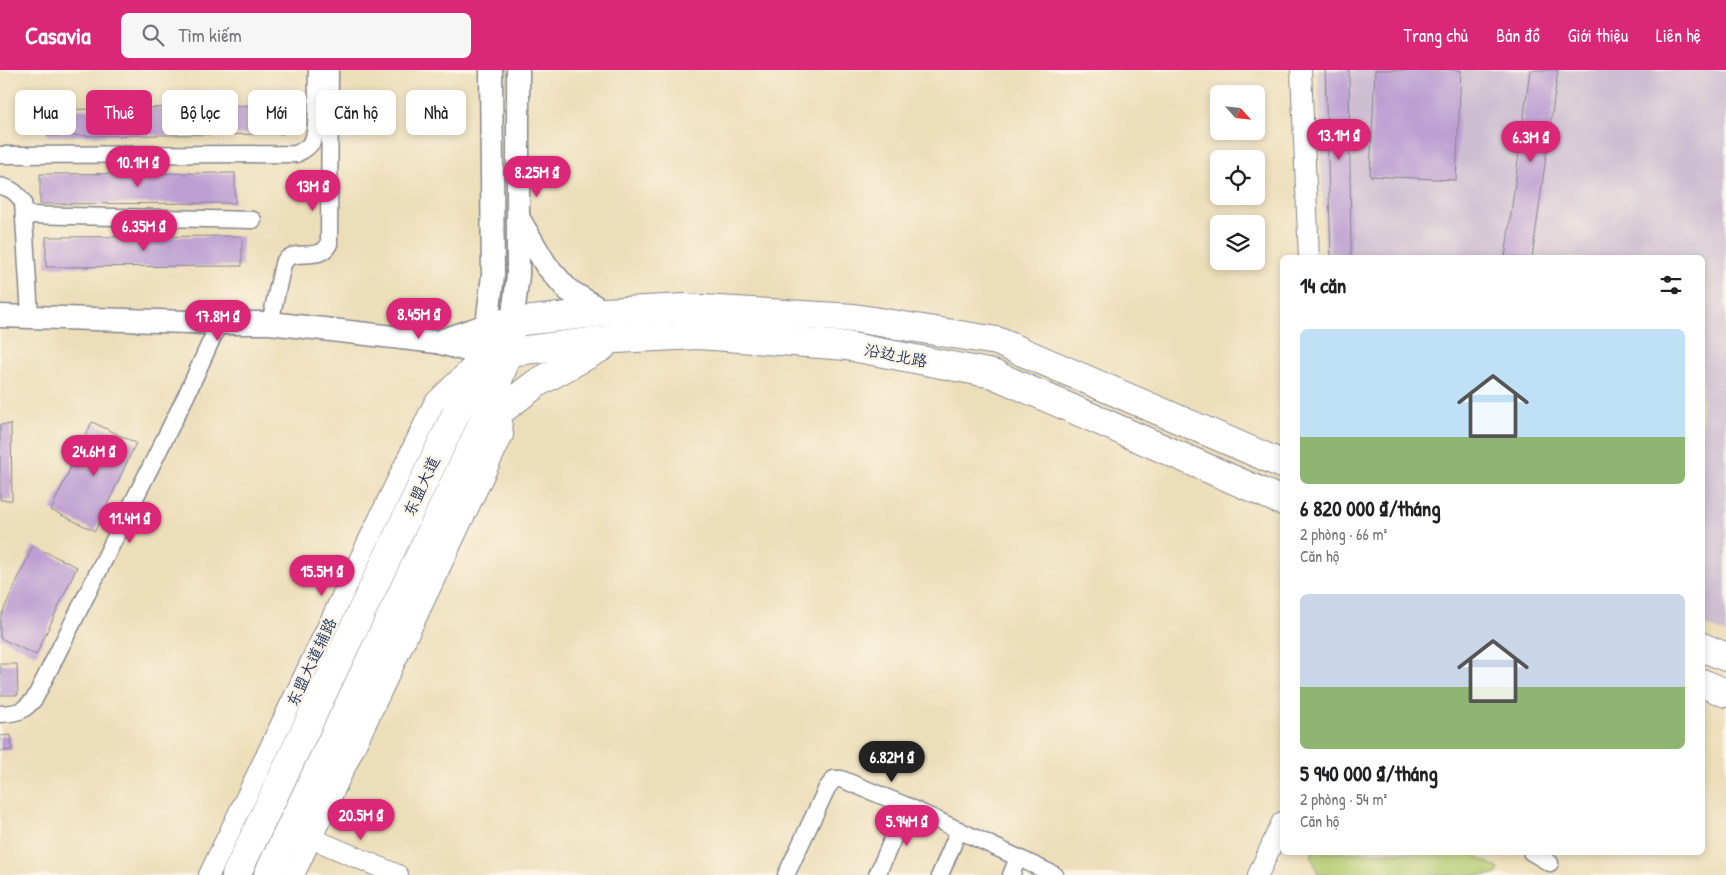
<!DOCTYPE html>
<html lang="vi">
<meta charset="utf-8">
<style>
:root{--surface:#fff;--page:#f6f6f6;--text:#202124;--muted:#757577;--accent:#db2777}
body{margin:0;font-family:"Patrick Hand","LXGW WenKai TC",sans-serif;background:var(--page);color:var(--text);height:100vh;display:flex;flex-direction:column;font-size:19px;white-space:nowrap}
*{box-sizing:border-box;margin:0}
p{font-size:16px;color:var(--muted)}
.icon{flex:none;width:28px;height:28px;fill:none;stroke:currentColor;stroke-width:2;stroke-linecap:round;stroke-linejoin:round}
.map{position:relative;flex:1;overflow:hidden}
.drawer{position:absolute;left:1280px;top:185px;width:425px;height:600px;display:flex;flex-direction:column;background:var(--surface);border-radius:8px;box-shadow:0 2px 8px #0003}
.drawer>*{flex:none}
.top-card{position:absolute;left:15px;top:20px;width:475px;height:45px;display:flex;gap:10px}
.needle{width:32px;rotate:117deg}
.controls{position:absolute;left:1210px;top:15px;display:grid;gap:10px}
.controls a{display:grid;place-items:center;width:55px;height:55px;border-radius:8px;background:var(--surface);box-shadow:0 2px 8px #0003;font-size:25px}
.price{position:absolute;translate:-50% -42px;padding:0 11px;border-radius:18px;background:var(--accent);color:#fff;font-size:16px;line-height:32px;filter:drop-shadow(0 1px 2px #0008)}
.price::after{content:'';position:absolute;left:50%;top:30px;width:15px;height:11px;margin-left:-8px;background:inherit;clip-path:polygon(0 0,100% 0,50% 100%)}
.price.current{background:#222;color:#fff}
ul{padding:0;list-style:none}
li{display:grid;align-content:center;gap:10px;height:265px;padding:0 20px}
li span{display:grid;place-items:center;height:155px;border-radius:8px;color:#555}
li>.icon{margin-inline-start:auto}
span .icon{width:90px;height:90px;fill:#fffc;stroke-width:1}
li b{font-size:21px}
h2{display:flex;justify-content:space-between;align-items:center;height:60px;padding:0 20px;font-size:21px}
.pill{padding:0 18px;border-radius:8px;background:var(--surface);box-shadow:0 2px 8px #0003;font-size:18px;line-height:45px}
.pill.current{background:var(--accent);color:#fff}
header{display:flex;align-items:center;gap:30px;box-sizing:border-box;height:70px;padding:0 25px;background:var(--accent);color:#fff}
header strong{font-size:24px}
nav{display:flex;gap:28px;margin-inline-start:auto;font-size:18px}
.search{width:350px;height:45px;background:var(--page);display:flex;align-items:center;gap:12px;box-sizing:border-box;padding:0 18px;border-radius:8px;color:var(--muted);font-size:19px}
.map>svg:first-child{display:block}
</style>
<header>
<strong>Casavia</strong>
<div class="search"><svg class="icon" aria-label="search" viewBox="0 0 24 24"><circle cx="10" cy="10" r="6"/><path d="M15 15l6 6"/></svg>Tìm kiếm</div>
<nav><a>Trang chủ</a><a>Bản đồ</a><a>Giới thiệu</a><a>Liên hệ</a></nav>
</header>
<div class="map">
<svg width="1726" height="805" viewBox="0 0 1726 805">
<rect width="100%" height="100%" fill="#fcf5e5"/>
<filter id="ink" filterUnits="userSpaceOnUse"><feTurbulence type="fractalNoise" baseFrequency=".02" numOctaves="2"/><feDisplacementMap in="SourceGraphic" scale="10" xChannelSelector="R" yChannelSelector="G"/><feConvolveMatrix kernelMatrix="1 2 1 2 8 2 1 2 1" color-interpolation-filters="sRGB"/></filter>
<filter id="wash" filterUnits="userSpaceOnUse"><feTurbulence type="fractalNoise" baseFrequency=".0096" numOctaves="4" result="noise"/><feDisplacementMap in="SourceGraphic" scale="20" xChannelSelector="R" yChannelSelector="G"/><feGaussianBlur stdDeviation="1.12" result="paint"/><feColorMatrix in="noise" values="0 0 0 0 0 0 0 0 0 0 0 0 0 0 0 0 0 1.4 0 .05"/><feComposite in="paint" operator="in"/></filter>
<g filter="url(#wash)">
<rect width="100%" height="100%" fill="#eddeba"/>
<!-- industrial -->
<polygon fill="#cdbed2" points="1318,0 1726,0 1726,564 1703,554 1702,188 1325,187"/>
<!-- green -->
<polygon fill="#b5cc71" stroke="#687e68" points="1312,782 1470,783 1499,799 1496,805 1321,805 1319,804 1311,787"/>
<g id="blocks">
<!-- building -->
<g fill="#bd9fd3">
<polygon points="1325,0 1349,0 1351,188 1331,188"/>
<polygon points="1375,0 1461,0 1456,110 1370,106"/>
<polygon points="1530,0 1558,0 1532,188 1505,188"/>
<polygon points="283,35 283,64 47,66 47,40"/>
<polygon points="235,103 235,133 40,134 40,104"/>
<polygon points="242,166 242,196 46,197 46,167"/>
<polygon points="92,352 136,373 95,461 51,440"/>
<polygon points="11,354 12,430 0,430 0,355"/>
<polygon points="33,476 77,497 36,585 0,568 0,548"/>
<polygon points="0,594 17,594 18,625 0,625"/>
<polygon points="11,665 12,680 0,681 0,666"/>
</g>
</g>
</g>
<g filter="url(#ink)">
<use href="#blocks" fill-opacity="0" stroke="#84868c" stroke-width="1"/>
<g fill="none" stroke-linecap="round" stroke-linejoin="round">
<!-- minor casing -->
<g stroke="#84868c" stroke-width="19">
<g id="minor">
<path d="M0,85L296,84C302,81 307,79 312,72C319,60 316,16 317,0"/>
<path d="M0,116C11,118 17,123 23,132L30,246"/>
<polyline points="25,145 253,150"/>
<path d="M270,253L283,194C293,175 319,194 329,174L330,0"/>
<path d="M0,644C18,643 23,642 35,628L186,326L219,253"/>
<polyline points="1531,782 1550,793"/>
<polyline points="786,805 827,718 834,709 841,709 907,736 1055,805"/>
<polyline points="877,805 907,736"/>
<polyline points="940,805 959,760"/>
<polyline points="1011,805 1018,788"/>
</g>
</g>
<!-- tertiary casing -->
<g stroke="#84868c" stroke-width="22">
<g id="tertiary">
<polyline points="1301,0 1309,188"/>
<polyline points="311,768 398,805"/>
<polyline points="209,805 434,333 475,293"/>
<polyline points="294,805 503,365 501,341 503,329"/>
<polyline points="1258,805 1282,752"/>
</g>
</g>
<!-- secondary casing -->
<g stroke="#84868c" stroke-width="25">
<g id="secondary">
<polyline points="519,149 546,195 568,220 604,242"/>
<polyline points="0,246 219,253 270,253 437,272"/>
<polyline points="512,253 518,205 518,0"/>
<polyline points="484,285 437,272 487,255 493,205 491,0"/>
</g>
</g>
<!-- trunk casing -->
<g stroke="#84868c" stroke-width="30">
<g id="trunk">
<polyline points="484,285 615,269 698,265 847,276 993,304 1282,431"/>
<polyline points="482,355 537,313 602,277"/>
<polyline points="1702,577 1726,587"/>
<polyline points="1702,613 1726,623"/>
<polyline points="236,805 484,285 487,255 604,242 685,238 854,248 997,271 1282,394"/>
<polyline points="268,805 482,355 508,283 510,267"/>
</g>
</g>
<!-- minor -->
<use href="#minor" stroke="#fff" stroke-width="16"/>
<!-- tertiary -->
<use href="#tertiary" stroke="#fff" stroke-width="20"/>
<!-- secondary -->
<use href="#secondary" stroke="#fff" stroke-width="22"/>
<!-- trunk -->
<use href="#trunk" stroke="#fff" stroke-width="28"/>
</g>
</g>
<g text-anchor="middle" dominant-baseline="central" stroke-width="4.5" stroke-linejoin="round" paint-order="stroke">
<!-- street labels -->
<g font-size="16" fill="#1b2f5e" stroke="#fcf5e5">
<text transform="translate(896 285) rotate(11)">沿边北路</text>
<text transform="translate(421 416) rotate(-65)">东盟大道</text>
<text transform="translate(311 592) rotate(-65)">东盟大道辅路</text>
</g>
</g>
</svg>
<div class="controls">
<a><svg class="needle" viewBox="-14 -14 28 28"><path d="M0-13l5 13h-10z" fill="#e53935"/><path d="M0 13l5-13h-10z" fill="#757577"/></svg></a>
<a><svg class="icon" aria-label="locate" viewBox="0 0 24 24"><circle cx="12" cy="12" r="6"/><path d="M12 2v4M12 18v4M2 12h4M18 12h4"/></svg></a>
<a><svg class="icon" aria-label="layers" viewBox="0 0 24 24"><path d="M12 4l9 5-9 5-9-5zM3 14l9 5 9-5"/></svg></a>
</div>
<b class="price" style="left:1339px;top:91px">13.1M ₫</b>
<b class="price" style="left:1531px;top:93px">6.3M ₫</b>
<b class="price" style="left:138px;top:118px">10.1M ₫</b>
<b class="price" style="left:537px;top:128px">8.25M ₫</b>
<b class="price" style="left:313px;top:142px">13M ₫</b>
<b class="price" style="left:144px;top:182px">6.35M ₫</b>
<b class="price" style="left:419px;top:270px">8.45M ₫</b>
<b class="price" style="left:218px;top:272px">17.8M ₫</b>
<b class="price" style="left:94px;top:407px">24.6M ₫</b>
<b class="price" style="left:130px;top:474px">11.4M ₫</b>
<b class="price" style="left:322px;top:527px">15.5M ₫</b>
<b class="price current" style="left:892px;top:713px">6.82M ₫</b>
<b class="price" style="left:361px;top:771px">20.5M ₫</b>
<b class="price" style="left:907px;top:777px">5.94M ₫</b>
<div class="top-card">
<a class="pill">Mua</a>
<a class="pill current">Thuê</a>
<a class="pill">Bộ lọc</a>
<a class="pill">Mới</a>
<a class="pill">Căn hộ</a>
<a class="pill">Nhà</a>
</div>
<section class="drawer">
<h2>14 căn<svg class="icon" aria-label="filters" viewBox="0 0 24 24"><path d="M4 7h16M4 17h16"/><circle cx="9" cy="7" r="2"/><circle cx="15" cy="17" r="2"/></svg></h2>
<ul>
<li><span style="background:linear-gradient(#bfe0f5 70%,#8fb573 0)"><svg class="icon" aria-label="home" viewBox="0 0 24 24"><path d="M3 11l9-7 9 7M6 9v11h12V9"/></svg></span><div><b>6 820 000 ₫/tháng</b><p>2 phòng · 66 m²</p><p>Căn hộ</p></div></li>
<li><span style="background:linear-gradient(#c9d6e8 60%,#8fb573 0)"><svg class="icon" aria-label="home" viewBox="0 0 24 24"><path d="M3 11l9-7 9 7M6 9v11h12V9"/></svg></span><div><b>5 940 000 ₫/tháng</b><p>2 phòng · 54 m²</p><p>Căn hộ</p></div></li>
</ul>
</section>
</div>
